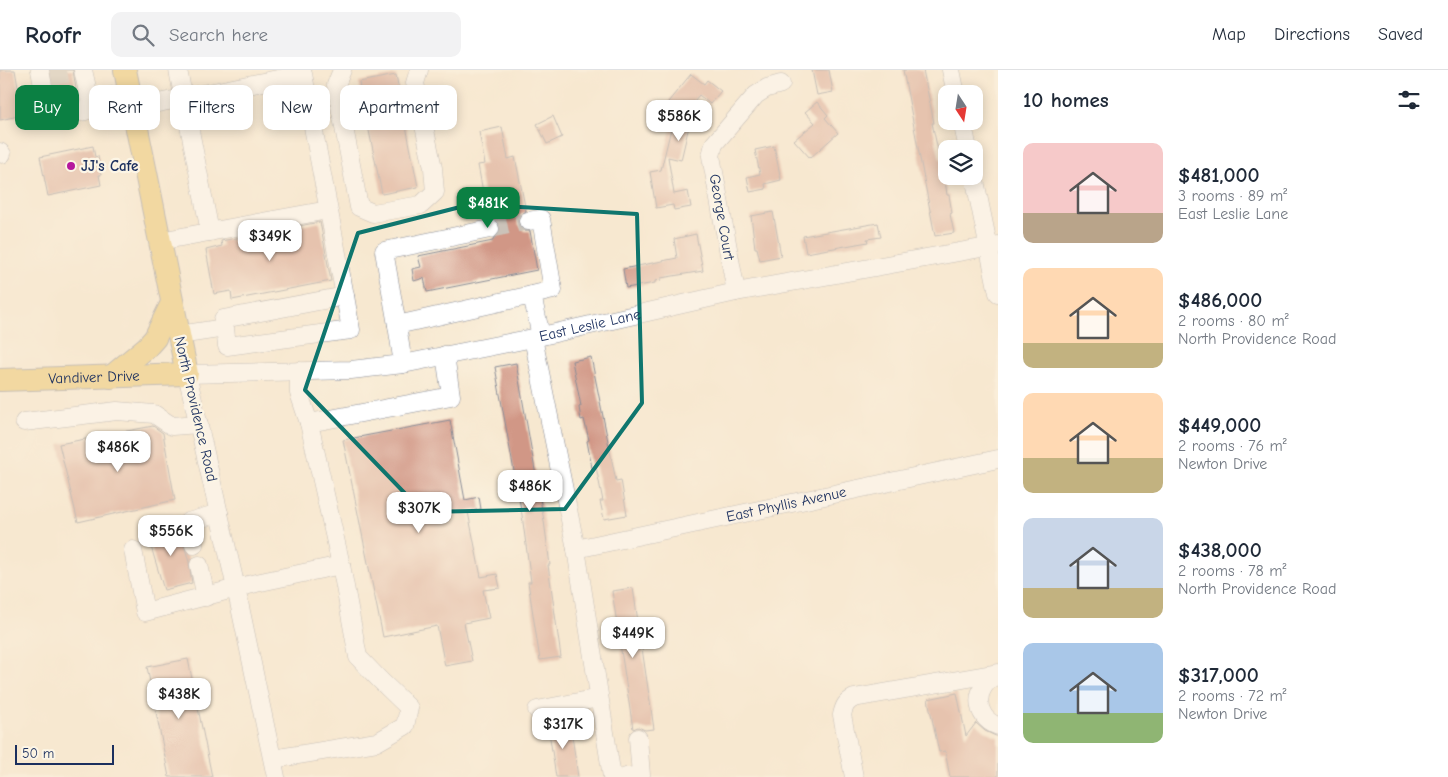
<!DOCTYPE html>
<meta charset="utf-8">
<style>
:root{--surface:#fff;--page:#f2f2f3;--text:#1f2937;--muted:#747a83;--line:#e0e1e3;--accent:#0b8043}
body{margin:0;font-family:"Comic Neue",sans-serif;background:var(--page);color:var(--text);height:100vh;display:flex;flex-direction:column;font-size:19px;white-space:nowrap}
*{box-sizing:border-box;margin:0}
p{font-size:16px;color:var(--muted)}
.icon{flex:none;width:28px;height:28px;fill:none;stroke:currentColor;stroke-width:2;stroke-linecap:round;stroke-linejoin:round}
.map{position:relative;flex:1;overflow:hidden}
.side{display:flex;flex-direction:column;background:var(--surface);width:450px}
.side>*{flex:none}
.top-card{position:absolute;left:15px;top:15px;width:475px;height:45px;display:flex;gap:10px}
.needle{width:32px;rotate:168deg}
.fabs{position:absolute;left:938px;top:15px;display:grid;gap:10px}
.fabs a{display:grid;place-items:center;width:45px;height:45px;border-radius:10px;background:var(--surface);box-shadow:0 2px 12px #0003;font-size:25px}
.scale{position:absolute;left:15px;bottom:12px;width:99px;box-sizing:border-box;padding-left:5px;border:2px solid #1b2f5e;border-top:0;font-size:14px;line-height:18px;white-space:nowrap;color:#1b2f5e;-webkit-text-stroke:4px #fcf5e5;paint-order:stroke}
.price{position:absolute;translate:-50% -42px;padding:0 11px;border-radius:10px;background:#fff;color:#222;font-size:16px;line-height:32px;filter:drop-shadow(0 1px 2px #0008)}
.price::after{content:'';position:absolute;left:50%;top:30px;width:15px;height:11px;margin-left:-8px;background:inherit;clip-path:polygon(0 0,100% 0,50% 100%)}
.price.active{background:var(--accent);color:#fff}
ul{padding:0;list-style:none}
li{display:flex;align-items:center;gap:15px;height:125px;padding:0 25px}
li span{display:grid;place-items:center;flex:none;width:140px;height:100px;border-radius:10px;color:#555}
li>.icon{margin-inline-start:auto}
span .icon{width:60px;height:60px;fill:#fffc;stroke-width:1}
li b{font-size:21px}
h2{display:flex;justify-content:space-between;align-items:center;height:60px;padding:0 25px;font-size:21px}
.chip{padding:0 18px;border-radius:10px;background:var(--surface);box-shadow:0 2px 12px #0003;font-size:18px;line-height:45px}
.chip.active{background:var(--accent);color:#fff}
header{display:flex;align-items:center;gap:30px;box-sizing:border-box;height:70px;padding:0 25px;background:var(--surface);border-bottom:1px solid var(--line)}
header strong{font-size:24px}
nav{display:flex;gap:28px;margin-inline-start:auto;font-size:18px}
.search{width:350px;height:45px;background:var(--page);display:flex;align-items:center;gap:12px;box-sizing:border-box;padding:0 18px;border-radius:10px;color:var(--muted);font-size:19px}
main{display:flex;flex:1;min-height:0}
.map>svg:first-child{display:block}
</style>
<header>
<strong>Roofr</strong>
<div class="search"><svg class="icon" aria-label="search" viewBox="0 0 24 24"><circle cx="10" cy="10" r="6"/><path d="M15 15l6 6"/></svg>Search here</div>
<nav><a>Map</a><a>Directions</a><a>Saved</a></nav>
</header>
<main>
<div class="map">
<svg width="998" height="707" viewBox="0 0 998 707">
<rect width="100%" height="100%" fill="#fcf5e5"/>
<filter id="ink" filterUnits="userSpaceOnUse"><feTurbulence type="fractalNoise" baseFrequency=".02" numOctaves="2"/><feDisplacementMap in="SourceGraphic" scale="10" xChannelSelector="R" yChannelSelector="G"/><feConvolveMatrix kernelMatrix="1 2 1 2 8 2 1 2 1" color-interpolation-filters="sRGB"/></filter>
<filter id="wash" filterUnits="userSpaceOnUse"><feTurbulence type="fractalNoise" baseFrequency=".0096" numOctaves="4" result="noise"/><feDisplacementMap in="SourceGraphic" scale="20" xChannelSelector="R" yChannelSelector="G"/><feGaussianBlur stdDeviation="1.12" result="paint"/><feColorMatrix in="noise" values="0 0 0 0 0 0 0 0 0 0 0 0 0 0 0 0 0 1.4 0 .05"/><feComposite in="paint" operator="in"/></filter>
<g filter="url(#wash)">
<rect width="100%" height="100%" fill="#f7e8d0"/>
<g id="blocks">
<!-- building -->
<g fill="#d19786">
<polygon points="0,0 15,0 23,45 0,50"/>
<polygon points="51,0 73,0 78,32 57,36"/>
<polygon points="812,0 829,0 833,22 817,25"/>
<polygon points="903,0 923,0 934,53 932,53 937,76 940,89 942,88 947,125 949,125 952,143 950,144 954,163 935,166"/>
<polygon points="691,4 704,14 707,10 721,21 710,34 699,25 676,53 689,56 681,90 668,87 674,124 688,121 691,137 674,140 673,135 656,138 650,102 661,100 676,38 668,32"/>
<polygon points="396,5 418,117 382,124 359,12"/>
<polygon points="817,32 828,45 825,48 838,63 810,88 794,70 815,53 805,42"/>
<polygon points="553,46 562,67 547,74 537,54"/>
<polygon points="502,57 508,89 515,87 526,141 518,147 518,153 524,161 530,161 537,200 427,222 424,208 414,211 412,199 421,197 418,186 493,171 493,169 500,163 500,157 498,152 494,149 488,149 478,95 485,94 479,62"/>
<polygon points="93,76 95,87 98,86 101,105 99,105 101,115 48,126 40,87"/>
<polygon points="774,76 781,110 765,114 766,119 750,122 747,107 760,104 755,80"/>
<polygon points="773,142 781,186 760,190 757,178 755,178 751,146"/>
<polygon points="320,152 331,211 232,230 231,221 214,224 206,180 222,176 221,171"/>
<polygon points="878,153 881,167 867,169 868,172 806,183 803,166"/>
<polygon points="696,164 703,201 661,208 661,210 655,211 655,213 626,218 623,199 677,188 674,169"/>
<polygon points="591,287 616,411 621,410 627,445 604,449 600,431 603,431 596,397 592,398 587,371 589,370 584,349 581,350 579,337 581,336 572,291"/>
<polygon points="516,293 544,451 550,495 548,495 561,587 540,590 528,512 531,512 522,445 495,297"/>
<polygon points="450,350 465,430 479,427 481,439 468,442 481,507 497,504 500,518 483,520 489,548 464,553 472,591 445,596 437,556 383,567 343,370"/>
<polygon points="153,356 163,363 175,430 78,452 59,374"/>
<polygon points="178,454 189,492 192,513 164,520 147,463"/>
<polygon points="633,518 654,659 645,660 638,657 633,659 612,521"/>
<polygon points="188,589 212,707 169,707 147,597"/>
<polygon points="957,623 966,666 976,653 985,661 998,667 998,707 950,707 945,681 939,682 928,629"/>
<polygon points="570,652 578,707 556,707 548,655"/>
</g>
</g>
</g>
<g filter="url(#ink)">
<use href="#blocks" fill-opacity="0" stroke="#898c97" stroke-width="1"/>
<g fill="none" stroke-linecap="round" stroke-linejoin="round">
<!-- minor-tunnel -->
<g stroke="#cbc3b9" stroke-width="18" stroke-dasharray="18 9" stroke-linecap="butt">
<polyline points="50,7 77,2"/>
<polyline points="53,26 81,21"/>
<polyline points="490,159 528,151"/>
</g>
<!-- minor casing -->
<g stroke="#898c97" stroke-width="19">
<g id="minor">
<polyline points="40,0 49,48 86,41 90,31 130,22"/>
<polyline points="83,0 90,31"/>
<polyline points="178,0 210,162"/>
<polyline points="342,0 336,15 359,137 373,143 421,135 435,122 433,98 415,13 419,0"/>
<polyline points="951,0 956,24"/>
<polyline points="133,38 303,4 345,226"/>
<polyline points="962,51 968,79"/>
<polyline points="0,82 2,84"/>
<polyline points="974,106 998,223"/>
<polyline points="528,151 541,149 553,220 532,225"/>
<polyline points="160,171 328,140"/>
<polyline points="736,222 711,86 714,74 756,25 767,18 781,14"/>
<polyline points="397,255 384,181 490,159"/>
<polyline points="179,265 225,258 227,276 351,260 345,226 223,249 225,258"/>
<polyline points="533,268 576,479 612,707"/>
<polyline points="403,294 397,255 532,225 541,266"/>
<polyline points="299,301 299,323 309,353"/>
<polyline points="24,352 117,341 154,344 172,356 199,354"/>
<polyline points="194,475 188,452 219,443"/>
<path id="s1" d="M576,479L998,389"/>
<polyline points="133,480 145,542 256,513 341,495"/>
<polyline points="199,495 206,527"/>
<path d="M998,606C973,614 973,648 998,656"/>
<polyline points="537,640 599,628"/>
<polyline points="273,689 377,672 405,656 409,638 380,610 358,587 341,495 309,353 451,326 445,285"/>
<path id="s2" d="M276,707L236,518L187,304L351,300L403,294L533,268L736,222L998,175"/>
<polyline points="626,707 641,705 638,668"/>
<path d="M854,707L842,645C844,636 846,632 854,628L998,603"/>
</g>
</g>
<!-- major casing -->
<g stroke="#898c97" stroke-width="24">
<g id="major">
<polyline points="111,307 147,277 155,268 172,233"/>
<path id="s3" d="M0,310L187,304L125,0"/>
</g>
</g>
<!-- minor -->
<use href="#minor" stroke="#fff" stroke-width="18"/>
<!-- major -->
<use href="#major" stroke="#eac669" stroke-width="22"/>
</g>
</g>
<!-- marked area -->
<path d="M0 0H998V707H0ZM472,134L637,144L642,333L565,439L423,442L305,320L358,163Z" fill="#f7e8d0" fill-opacity=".55" fill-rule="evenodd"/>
<path fill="none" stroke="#0f766e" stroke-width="4" stroke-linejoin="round" d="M472,134L637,144L642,333L565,439L423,442L305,320L358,163Z"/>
<!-- markers -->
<circle fill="#b5179e" stroke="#fcf5e5" stroke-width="2" cx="71" cy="96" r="5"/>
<g text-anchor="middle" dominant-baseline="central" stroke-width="4.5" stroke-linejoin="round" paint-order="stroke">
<!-- poi labels -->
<g font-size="15" font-weight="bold" fill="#1b2f5e" stroke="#fcf5e5" text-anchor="start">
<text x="81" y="96">JJ's Cafe</text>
</g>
<!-- street labels -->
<g font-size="15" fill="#1b2f5e" stroke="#fcf5e5">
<text transform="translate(722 147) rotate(80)">George Court</text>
<text stroke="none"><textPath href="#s2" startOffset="820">East Leslie Lane</textPath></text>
<text stroke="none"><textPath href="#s3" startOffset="94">Vandiver Drive</textPath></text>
<text transform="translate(196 339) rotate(77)">North Providence Road</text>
<text stroke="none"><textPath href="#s1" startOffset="215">East Phyllis Avenue</textPath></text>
</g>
</g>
</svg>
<div class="fabs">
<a><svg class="needle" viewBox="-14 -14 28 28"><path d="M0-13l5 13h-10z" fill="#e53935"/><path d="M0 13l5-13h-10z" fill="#747a83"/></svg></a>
<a><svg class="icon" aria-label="layers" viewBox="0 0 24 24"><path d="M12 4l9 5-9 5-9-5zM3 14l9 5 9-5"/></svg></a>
</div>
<div class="scale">50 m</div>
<b class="price" style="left:679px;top:72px">$586K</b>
<b class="price active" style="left:488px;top:159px">$481K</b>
<b class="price" style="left:270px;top:192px">$349K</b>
<b class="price" style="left:118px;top:403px">$486K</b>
<b class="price" style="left:530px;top:442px">$486K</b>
<b class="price" style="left:419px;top:464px">$307K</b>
<b class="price" style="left:171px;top:487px">$556K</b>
<b class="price" style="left:633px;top:589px">$449K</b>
<b class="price" style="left:179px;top:650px">$438K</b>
<b class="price" style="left:563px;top:680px">$317K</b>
<div class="top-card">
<a class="chip active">Buy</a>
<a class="chip">Rent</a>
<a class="chip">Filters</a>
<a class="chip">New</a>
<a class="chip">Apartment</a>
</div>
</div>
<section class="side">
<h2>10 homes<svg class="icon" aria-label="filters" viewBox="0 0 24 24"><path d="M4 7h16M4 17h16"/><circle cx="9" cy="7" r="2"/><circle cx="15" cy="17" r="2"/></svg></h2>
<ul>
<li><span style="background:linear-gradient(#f6c9c9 70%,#b9a48a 0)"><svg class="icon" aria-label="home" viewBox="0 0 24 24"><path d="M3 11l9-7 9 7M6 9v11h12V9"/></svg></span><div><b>$481,000</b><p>3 rooms · 89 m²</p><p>East Leslie Lane</p></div></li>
<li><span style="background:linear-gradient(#ffd9b3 75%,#c2b280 0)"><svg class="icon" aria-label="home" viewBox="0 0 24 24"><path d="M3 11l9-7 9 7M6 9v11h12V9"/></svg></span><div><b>$486,000</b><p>2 rooms · 80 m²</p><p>North Providence Road</p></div></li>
<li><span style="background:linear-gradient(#ffd9b3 65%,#c2b280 0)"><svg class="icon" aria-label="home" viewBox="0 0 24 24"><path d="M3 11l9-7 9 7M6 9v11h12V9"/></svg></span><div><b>$449,000</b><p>2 rooms · 76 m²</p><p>Newton Drive</p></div></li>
<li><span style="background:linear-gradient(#c9d6e8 70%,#c2b280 0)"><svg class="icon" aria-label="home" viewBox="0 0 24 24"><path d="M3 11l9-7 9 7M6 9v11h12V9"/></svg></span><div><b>$438,000</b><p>2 rooms · 78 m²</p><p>North Providence Road</p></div></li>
<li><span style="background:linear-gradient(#a9c7e8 70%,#8fb573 0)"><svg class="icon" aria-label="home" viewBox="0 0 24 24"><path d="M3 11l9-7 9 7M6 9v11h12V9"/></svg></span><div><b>$317,000</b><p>2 rooms · 72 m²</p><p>Newton Drive</p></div></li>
</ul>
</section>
</main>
